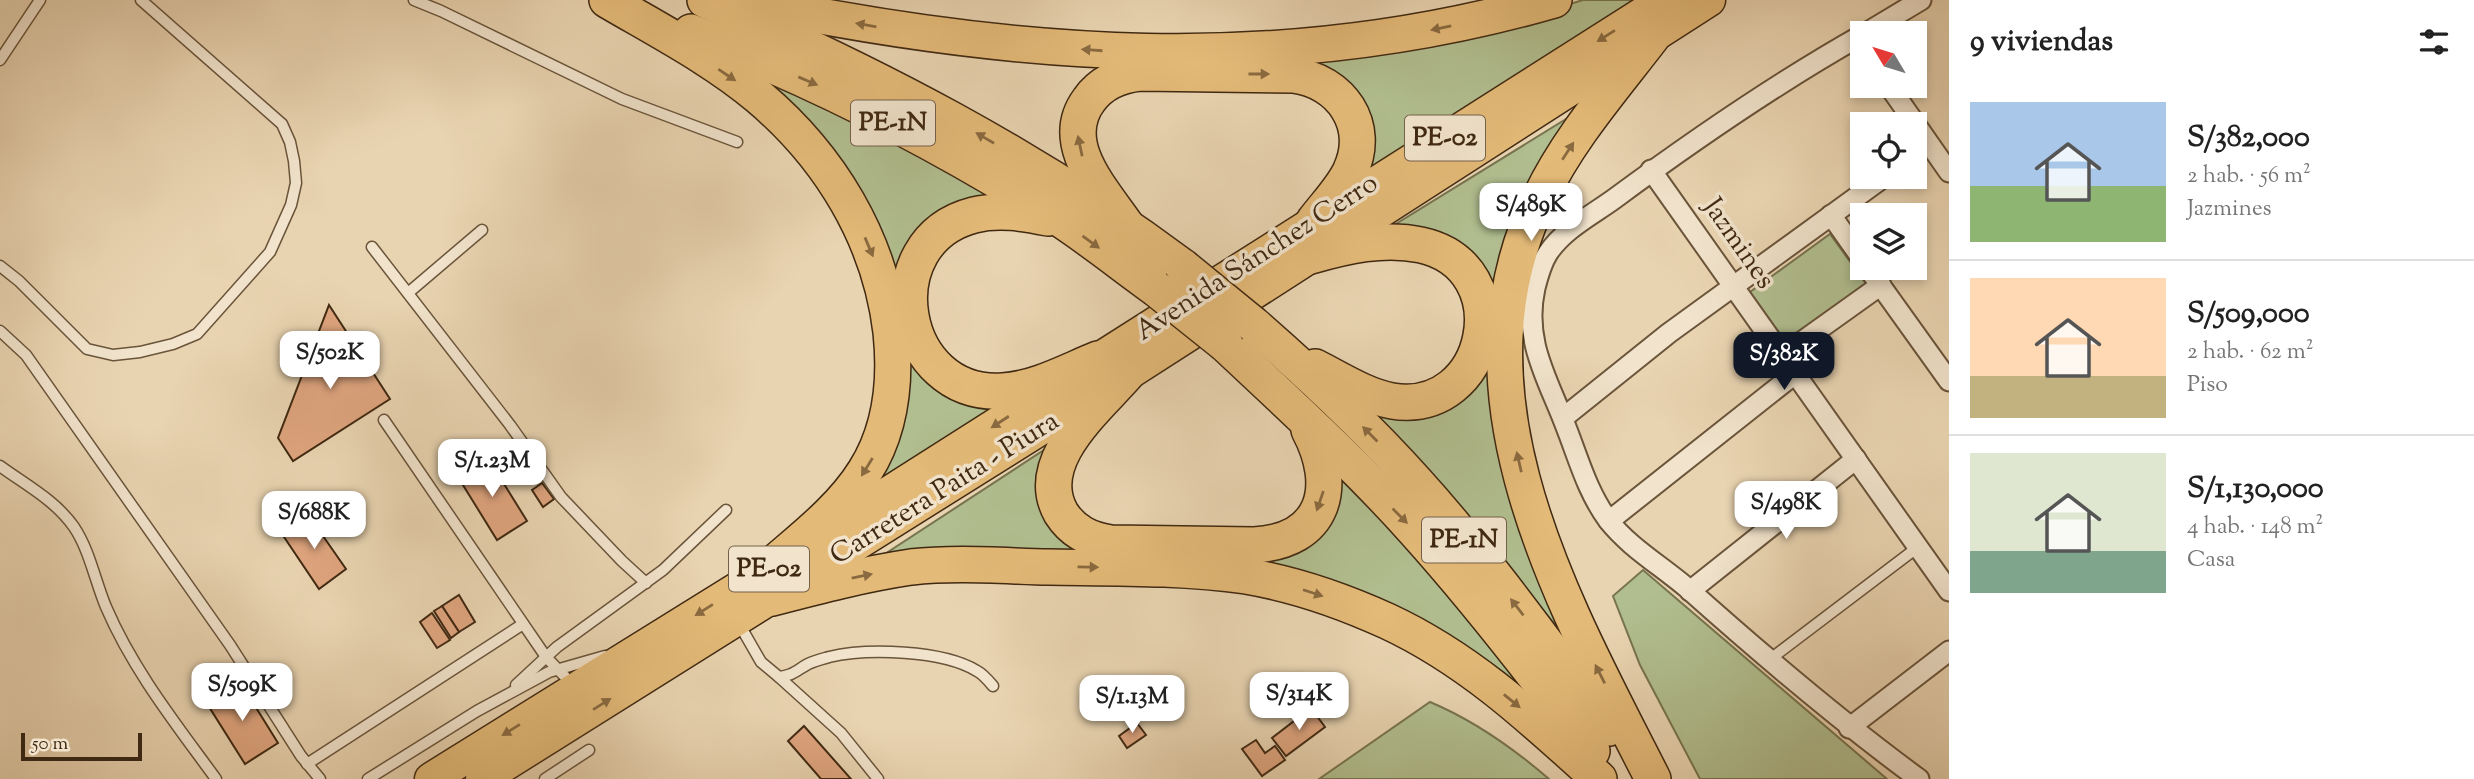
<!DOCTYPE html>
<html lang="es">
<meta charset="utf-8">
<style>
:root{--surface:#fff;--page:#f6f6f6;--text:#222;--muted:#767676;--line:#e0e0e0;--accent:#111827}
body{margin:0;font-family:"Sorts Mill Goudy",serif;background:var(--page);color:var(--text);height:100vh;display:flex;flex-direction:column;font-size:26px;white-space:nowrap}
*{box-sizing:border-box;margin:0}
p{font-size:23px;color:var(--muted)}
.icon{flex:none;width:38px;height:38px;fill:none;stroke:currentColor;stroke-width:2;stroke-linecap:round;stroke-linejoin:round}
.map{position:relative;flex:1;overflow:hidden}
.sheet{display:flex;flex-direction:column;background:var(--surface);width:525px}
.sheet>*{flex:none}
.needle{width:46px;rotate:308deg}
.buttons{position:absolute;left:1850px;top:21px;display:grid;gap:14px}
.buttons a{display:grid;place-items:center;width:77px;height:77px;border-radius:0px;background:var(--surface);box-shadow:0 4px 10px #0003;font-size:35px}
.scale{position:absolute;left:21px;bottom:18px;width:121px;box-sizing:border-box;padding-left:7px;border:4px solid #402912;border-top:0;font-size:19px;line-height:24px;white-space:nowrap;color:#402912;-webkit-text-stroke:5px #f1e3cc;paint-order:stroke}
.price{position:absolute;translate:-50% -60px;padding:0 16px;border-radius:14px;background:#fff;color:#222;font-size:23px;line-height:46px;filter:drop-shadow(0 2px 4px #0008)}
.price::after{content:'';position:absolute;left:50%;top:42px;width:21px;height:16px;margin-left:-10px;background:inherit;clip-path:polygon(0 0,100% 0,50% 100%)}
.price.selected{background:var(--accent);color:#fff}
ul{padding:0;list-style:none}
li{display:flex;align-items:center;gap:21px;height:175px;padding:0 21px}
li+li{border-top:2px solid var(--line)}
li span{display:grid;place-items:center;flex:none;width:196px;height:140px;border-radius:0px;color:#555}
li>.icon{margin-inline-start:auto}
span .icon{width:84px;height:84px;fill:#fffc;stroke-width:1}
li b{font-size:30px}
h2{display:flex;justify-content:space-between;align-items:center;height:84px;padding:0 21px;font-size:30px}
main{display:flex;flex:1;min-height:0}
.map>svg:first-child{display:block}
</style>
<main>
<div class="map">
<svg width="1949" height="779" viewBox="0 0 1949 779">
<rect width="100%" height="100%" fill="#e9d4b1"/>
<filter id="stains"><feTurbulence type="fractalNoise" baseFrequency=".00286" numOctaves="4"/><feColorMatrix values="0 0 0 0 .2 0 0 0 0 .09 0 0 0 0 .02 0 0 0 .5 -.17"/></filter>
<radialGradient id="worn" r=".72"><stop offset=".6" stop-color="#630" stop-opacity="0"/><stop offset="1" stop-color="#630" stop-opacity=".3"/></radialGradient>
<!-- green -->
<g fill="#b1be8f" stroke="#787450" stroke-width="2">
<path d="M1583,0H1637L1366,175C1375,144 1381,125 1360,98L1261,62L1557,8Z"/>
<polygon points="737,69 893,138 1010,205 981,205 895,300"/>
<polygon points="1592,103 1495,309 1491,294 1378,235"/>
<polygon points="1830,234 1867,285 1787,344 1750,292"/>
<polygon points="1493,336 1579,654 1463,513 1363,407 1397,417"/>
<polygon points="904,357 1009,399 862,491"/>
<polygon points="1050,446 1091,551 885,554"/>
<polygon points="1330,458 1398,532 1547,716 1469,655 1158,556 1266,561 1281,558"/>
<polygon points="1643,570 1887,779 1700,779 1640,665 1613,596"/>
<path d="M1430,702C1473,720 1513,748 1549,779H1319Z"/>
</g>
<!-- building -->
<g fill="#dfa57f" stroke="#402912" stroke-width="2">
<polygon points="329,305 390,399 293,461 278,438"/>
<polygon points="488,458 527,521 497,540 458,477"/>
<polygon points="542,483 554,499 543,507 532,490"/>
<polygon points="307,513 346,569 319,589 282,534"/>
<polygon points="459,595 475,622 459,632 442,606"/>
<polygon points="442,606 459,632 451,638 434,611"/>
<polygon points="432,613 450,640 437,648 420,622"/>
<polygon points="240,682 278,743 245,764 206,702"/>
<polygon points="1311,708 1325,727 1286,756 1272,738"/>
<polygon points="1137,723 1146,735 1127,748 1119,736"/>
<polygon points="804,726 851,779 821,779 788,741"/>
<polygon points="1256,740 1265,753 1275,746 1285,760 1262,776 1242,749"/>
</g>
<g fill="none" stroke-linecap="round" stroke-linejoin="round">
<!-- service casing -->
<g stroke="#6a543a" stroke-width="13">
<g id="service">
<polyline points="414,0 441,11 622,99 737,142"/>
<polyline points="0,60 40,0"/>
<polyline points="372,247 510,425 561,497 622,561 646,583"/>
<polyline points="0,266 19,281 87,349 113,355 140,352 173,344 197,334 270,252 291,205 296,183 294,161 290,142 282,124 141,0"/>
<polyline points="408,293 482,230"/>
<polyline points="0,331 26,355 230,645 301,756 320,779"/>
<polyline points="384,420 546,657 572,684"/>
<path d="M0,466C26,485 55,500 74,527C90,551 95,581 106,607C133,670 176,724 216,779"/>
<path d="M738,622L761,662L779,677C792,676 797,670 808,664C814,661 822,659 829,657C867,648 943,650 977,671C983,674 988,680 993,686"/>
<polyline points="1769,660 1918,547"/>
<polyline points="779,677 841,733 878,779"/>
<polyline points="516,685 557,647 663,570 726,510"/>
<polyline points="307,764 523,624"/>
<polyline points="368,779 477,711 549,672 605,656"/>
<polyline points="545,779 589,750"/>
</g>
</g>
<!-- minor casing -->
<g stroke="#6a543a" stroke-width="23">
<g id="minor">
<polyline points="1866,33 1921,0"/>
<path d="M1862,35C1775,84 1694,140 1614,199C1592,215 1564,229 1548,253C1541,264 1538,276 1535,288C1523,342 1548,379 1566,427C1579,460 1587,491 1608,520C1629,547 1660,565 1686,587C1761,654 1837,719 1919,779"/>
<polyline points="1889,86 1949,172"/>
<polyline points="1651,170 1949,591"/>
<polyline points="1831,215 1862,259"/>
<polyline points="1868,268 1949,381"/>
<polyline points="1783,355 1881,285"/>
<polyline points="1563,418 1669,333 1884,177"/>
<polyline points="1609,521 1796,373"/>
<polyline points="1690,591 1856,459"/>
<polyline points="1849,728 1949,651"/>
</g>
</g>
<!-- trunk casing -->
<g stroke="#402912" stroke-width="35">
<g id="trunk">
<polyline points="431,779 764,572 1664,0"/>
<polyline points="482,779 1126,375 1709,0"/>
</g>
</g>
<!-- motorway casing -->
<g stroke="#402912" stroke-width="38">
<g id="motorway">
<path d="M607,0C658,30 714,59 759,97C830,157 880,239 891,332C896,379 891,430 865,471C840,511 799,541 764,572"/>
<path d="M705,0C875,74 1034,156 1183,267"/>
<path d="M739,0C1014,58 1280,79 1554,0"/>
<path d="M691,32C819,81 943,145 1060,219C1092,240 1123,265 1155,288"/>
<path d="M1652,37C1613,88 1568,139 1540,198C1444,395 1564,604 1653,779"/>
<path d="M1048,218C1024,213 998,209 974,215C872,241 898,398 1003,391C1036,389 1068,371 1098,359"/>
<path d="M1126,225C1102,190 1057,143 1089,100C1101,83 1120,75 1140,73L1293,75C1341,81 1372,125 1350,172C1341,190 1326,205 1314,221"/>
<path d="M1311,256C1346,246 1384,237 1421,245C1521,267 1490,417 1392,401C1365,396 1339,379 1315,367"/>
<path d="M1254,325C1310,374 1365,425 1415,481C1485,558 1546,644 1609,728"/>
<path d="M1225,344C1290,405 1356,465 1415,531C1478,601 1536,676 1592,751"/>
<path d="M1126,375C1095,410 1032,462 1061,513C1073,532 1090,540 1111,543L1254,545C1325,541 1339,487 1309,430"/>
<path d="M772,598C818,586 864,574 911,567C957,562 1004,566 1049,567C1114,568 1181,567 1246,576C1294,584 1343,601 1387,621C1469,659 1533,719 1599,779"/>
</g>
</g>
<!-- service -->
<use href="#service" stroke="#f1e3cc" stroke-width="10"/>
<!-- minor -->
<use href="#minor" stroke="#f1e3cc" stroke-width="19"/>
<!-- trunk -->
<use href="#trunk" stroke="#e4ba78" stroke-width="32"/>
<!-- motorway -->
<use href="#motorway" stroke="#e4ba78" stroke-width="35"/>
<!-- motorway-bridge casing -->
<g stroke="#402912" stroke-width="38" stroke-linecap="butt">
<g id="motorway-bridge">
<polyline points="1183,267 1254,325"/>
<polyline points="1155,288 1225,344"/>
</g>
</g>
<!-- motorway-bridge -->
<use href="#motorway-bridge" stroke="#e4ba78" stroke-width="35"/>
</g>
<!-- one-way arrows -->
<defs><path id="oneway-solid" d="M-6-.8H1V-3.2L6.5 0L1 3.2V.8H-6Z" transform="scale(1.75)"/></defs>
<g fill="#8a6a40">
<use href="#oneway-solid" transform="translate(866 25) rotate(-170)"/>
<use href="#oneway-solid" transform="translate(1441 28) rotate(168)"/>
<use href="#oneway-solid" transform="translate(1606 36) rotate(148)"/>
<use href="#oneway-solid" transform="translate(1092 50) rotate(-176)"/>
<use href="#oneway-solid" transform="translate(1259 74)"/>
<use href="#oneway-solid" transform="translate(727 75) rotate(34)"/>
<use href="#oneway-solid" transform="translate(808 81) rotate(23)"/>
<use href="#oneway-solid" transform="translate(985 138) rotate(-150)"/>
<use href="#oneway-solid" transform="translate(1080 146) rotate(-102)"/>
<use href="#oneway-solid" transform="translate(1568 151) rotate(-57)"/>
<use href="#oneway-solid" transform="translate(1091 242) rotate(36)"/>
<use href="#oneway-solid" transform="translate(869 247) rotate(67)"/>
<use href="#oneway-solid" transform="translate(1000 422) rotate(147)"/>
<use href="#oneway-solid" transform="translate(1370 434) rotate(-135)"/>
<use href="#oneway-solid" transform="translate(1519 462) rotate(-103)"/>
<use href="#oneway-solid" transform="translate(867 467) rotate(122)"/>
<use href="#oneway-solid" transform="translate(1320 501) rotate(109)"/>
<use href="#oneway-solid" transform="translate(1400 516) rotate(45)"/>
<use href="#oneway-solid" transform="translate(1088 567) rotate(1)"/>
<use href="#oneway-solid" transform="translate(862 576) rotate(-11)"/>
<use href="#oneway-solid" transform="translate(1313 593) rotate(18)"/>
<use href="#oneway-solid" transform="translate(1517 607) rotate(-128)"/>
<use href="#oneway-solid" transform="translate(704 610) rotate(148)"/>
<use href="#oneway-solid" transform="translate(1600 674) rotate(-117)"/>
<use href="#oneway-solid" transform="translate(1512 701) rotate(39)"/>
<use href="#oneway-solid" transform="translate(602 704) rotate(-32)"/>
<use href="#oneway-solid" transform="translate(511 730) rotate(148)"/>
</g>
<g text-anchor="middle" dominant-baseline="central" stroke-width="7" stroke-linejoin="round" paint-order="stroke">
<!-- shield labels -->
<g fill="#f1e3cc" stroke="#75614a" stroke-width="2">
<rect x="851" y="100.5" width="84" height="45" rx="5"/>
<rect x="1405" y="115.5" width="80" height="45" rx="5"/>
<rect x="1422" y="517.5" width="84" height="45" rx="5"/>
<rect x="729" y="546.5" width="80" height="45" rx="5"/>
</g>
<g font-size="26" font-weight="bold" fill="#402912">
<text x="893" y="123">PE-1N</text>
<text x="1445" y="138">PE-02</text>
<text x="1464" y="540">PE-1N</text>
<text x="769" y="569">PE-02</text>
</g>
<!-- street labels -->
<g font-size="28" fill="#402912" stroke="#f1e3cc">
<text transform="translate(1738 244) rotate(55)">Jazmines</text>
<text transform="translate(1257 258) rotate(-33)">Avenida Sánchez Cerro</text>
<text transform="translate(945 489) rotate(-32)">Carretera Paita - Piura</text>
</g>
</g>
<rect width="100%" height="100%" filter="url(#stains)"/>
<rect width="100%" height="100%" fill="url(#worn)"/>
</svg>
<div class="buttons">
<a><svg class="needle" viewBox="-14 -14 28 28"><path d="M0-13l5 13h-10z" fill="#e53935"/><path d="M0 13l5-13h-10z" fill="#767676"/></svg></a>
<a><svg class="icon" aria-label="locate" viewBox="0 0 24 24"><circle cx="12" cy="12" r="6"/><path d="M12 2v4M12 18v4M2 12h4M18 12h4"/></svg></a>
<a><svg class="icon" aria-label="layers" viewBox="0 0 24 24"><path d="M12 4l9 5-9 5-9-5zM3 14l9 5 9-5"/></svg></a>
</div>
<div class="scale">50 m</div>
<b class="price" style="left:1531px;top:243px">S/489K</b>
<b class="price" style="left:330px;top:391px">S/502K</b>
<b class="price selected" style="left:1784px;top:392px">S/382K</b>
<b class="price" style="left:492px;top:499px">S/1.23M</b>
<b class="price" style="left:1786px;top:541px">S/498K</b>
<b class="price" style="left:314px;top:551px">S/688K</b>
<b class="price" style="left:242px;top:723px">S/509K</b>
<b class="price" style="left:1299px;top:732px">S/314K</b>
<b class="price" style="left:1132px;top:735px">S/1.13M</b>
</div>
<section class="sheet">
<h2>9 viviendas<svg class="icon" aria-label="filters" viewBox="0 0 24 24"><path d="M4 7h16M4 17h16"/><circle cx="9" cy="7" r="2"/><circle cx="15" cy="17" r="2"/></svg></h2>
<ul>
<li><span style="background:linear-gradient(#a9c7e8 60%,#8fb573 0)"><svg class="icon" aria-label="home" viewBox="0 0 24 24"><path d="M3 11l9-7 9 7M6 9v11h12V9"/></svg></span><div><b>S/382,000</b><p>2 hab. · 56 m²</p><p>Jazmines</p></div></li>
<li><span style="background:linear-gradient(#ffd9b3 70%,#c2b280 0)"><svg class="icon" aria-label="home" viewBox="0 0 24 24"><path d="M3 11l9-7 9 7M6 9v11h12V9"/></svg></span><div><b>S/509,000</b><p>2 hab. · 62 m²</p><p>Piso</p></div></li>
<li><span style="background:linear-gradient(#dfe7d0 70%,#7fa58c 0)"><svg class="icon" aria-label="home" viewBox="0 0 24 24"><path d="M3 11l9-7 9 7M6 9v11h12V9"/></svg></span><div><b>S/1,130,000</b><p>4 hab. · 148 m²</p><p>Casa</p></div></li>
</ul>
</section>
</main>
